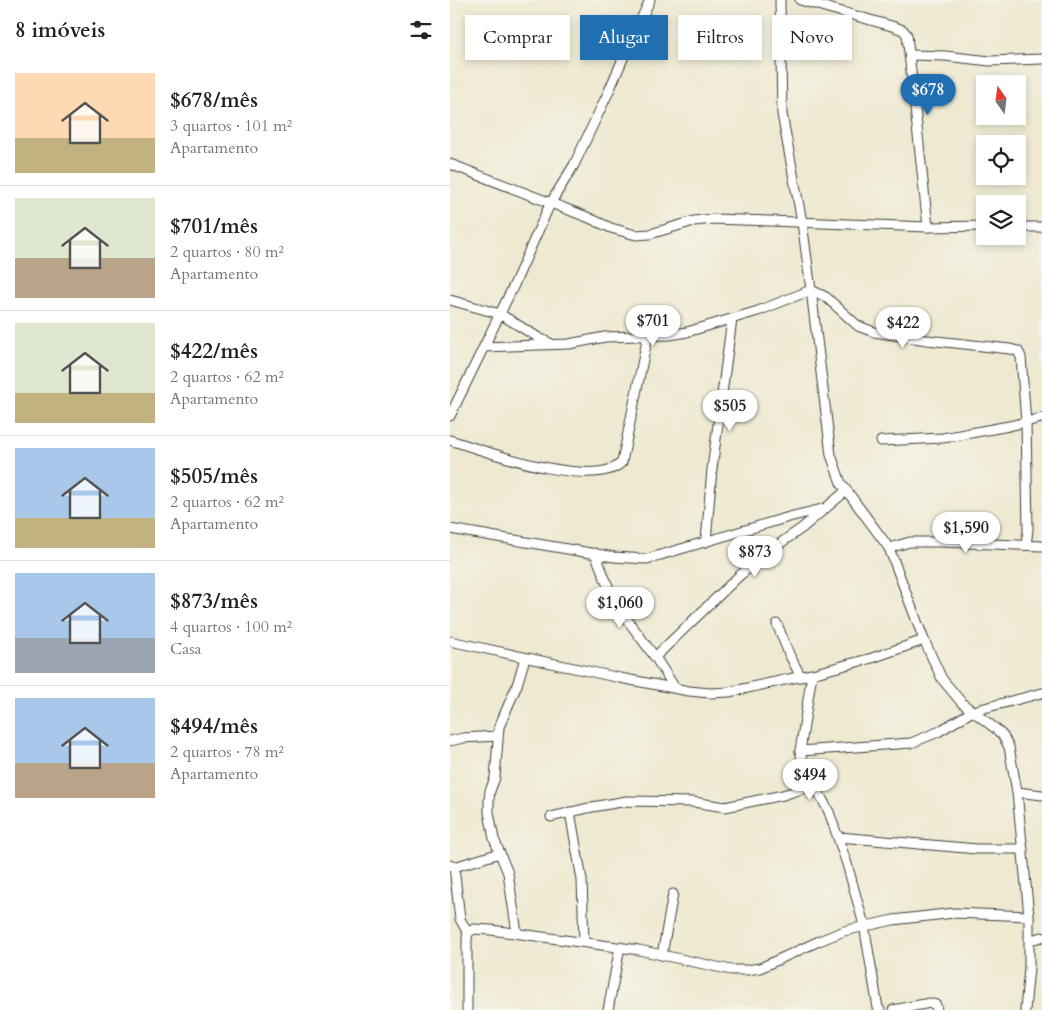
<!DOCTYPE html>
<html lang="pt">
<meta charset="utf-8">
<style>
:root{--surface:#fff;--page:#f2f2f2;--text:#222;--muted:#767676;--line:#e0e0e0;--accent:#1f6fb2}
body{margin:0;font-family:Cardo,serif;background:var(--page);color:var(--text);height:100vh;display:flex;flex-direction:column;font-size:19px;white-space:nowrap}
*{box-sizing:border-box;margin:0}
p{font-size:16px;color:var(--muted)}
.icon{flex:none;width:28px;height:28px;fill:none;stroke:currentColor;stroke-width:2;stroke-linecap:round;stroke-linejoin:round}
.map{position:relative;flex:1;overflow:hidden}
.panel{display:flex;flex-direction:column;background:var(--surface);width:450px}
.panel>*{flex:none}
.guide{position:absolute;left:15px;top:15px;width:475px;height:45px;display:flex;gap:10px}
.needle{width:32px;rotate:346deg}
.fabs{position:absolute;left:526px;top:75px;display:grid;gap:10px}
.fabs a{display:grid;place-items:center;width:50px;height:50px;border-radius:0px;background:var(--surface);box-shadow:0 2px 8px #0003;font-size:25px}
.price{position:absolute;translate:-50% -42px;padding:0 11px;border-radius:18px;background:#fff;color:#222;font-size:16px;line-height:32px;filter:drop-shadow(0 1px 2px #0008)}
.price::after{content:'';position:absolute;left:50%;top:30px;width:15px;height:11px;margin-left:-8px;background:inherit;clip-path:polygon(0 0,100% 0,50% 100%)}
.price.current{background:var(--accent);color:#fff}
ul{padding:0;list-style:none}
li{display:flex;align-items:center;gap:15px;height:125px;padding:0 15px}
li+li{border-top:1px solid var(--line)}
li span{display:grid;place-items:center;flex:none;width:140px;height:100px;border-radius:0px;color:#555}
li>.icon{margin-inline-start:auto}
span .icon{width:60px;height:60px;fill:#fffc;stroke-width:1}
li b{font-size:21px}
h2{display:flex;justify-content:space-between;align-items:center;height:60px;padding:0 15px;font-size:21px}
.chip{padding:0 18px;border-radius:0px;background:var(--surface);box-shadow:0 2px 8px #0003;font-size:18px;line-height:45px}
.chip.current{background:var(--accent);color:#fff}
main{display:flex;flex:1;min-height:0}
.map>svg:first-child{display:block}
</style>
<main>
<section class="panel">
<h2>8 imóveis<svg class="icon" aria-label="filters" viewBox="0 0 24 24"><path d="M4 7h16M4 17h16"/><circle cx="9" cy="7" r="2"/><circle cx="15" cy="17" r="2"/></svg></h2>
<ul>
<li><span style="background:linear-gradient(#ffd9b3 65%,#c2b280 0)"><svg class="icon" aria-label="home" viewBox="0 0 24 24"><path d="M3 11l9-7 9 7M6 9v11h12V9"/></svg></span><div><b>$678/mês</b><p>3 quartos · 101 m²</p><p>Apartamento</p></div></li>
<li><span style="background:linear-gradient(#dfe7d0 60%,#b9a48a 0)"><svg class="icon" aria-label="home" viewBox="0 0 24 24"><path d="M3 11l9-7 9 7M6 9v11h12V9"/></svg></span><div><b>$701/mês</b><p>2 quartos · 80 m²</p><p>Apartamento</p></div></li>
<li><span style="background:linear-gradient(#dfe7d0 70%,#c2b280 0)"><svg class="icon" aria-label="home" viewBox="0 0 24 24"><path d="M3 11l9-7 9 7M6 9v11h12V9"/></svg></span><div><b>$422/mês</b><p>2 quartos · 62 m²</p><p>Apartamento</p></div></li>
<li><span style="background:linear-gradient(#a9c7e8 70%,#c2b280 0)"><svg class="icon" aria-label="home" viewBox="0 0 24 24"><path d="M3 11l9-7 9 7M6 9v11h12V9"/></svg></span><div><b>$505/mês</b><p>2 quartos · 62 m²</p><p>Apartamento</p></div></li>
<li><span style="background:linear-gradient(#a9c7e8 65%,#9aa5b1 0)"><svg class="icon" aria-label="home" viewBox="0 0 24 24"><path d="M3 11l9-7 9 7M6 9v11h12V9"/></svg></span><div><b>$873/mês</b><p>4 quartos · 100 m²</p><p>Casa</p></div></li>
<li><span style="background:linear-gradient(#a9c7e8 65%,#b9a48a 0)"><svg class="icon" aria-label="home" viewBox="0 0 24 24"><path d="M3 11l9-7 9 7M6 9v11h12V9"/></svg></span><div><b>$494/mês</b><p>2 quartos · 78 m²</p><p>Apartamento</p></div></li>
</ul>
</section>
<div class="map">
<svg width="592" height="1010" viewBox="0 0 592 1010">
<rect width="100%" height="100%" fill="#f7f3e8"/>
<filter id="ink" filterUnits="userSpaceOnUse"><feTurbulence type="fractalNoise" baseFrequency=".02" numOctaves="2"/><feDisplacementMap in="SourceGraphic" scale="10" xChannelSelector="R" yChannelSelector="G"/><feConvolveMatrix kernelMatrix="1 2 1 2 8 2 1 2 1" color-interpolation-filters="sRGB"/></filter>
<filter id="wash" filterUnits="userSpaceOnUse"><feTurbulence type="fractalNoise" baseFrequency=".0096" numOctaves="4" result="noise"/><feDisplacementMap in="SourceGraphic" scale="20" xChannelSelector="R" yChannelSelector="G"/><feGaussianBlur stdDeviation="1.12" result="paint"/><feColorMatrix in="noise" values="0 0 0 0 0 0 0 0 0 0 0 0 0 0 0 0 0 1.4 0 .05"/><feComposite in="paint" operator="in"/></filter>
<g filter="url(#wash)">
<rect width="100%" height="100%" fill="#eee9d0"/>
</g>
<g filter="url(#ink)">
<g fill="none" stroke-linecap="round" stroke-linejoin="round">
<!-- minor casing -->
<g stroke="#3c3b37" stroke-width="11">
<g id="minor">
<polyline points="330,0 332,114 352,222 361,290 381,455 391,483 439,548 474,640 492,679 512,703 546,729 553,736 559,747 567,792 579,916 579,967 575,1010"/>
<polyline points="350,0 445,27 453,30 457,35 478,227"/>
<polyline points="460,55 495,56 540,61 592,59"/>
<polyline points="0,164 137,217 161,228 186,235 200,234 244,221 263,219 478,227 535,226"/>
<polyline points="568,227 592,227"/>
<polyline points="0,300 50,314 89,338 100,343"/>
<polyline points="34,347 119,344 155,337 220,335 237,332 308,311 361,290 376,297 408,326 424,332 477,340 560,349 568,351 571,357 576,422 578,530 576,545"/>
<polyline points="0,416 64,285 100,204 124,165 158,93 178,47 200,0"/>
<path d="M0,440C34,451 145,491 172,462L198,335"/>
<polyline points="431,441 493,438 559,426 592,418"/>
<polyline points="0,529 164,557 197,559 339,517 376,508"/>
<polyline points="256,542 262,469 282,319"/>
<polyline points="439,548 460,542 491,542 592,546"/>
<polyline points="145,553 161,594 170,610 205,657 225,688"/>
<polyline points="327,624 339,654 351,677"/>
<polyline points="0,641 170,678 239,691 260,693 279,692 362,674 422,658 474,640"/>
<polyline points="205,657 289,576 318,552 352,528 396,491"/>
<polyline points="362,674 350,751 353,763 379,812 397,864 414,925 428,1008 430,1010"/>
<polyline points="0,741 13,738 47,736"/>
<polyline points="350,751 461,743 488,732 523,711 592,693"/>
<polyline points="567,792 592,795"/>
<polyline points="120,812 132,880 134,942"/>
<polyline points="101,817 142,807 177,801 243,802 275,807 333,795 364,785"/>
<polyline points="389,837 527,849 573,849"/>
<polyline points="0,865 4,867 50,853"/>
<polyline points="4,867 10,919 18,933"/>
<polyline points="67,933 58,873 44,839 39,812 39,800 40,791 45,778 49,727 67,685 75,658"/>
<polyline points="580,940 592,937"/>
<polyline points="212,955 223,894"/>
<polyline points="17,1010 17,938 18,933 24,929 41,930 189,950 281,970 297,970 310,968 369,941 394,931 443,920 504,913 579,916"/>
<polyline points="158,1010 170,947"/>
<polyline points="443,1010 480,1003 486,1005 487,1010"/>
</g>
</g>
<!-- minor -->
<use href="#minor" stroke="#fff" stroke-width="9"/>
</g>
</g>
</svg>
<div class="fabs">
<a><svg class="needle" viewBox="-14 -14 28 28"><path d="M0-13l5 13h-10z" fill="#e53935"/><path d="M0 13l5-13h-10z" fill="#767676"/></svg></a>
<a><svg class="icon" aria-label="locate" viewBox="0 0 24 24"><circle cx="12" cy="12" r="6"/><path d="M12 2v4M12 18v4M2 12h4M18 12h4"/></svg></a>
<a><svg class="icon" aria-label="layers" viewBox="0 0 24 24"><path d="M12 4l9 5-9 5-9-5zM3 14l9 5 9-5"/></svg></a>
</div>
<b class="price current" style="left:478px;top:116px">$678</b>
<b class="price" style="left:203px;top:347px">$701</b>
<b class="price" style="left:453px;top:349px">$422</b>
<b class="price" style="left:280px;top:432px">$505</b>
<b class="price" style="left:516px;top:554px">$1,590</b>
<b class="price" style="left:305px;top:578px">$873</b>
<b class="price" style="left:170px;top:629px">$1,060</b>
<b class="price" style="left:360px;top:801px">$494</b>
<div class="guide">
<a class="chip">Comprar</a>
<a class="chip current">Alugar</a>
<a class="chip">Filtros</a>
<a class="chip">Novo</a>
</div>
</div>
</main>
